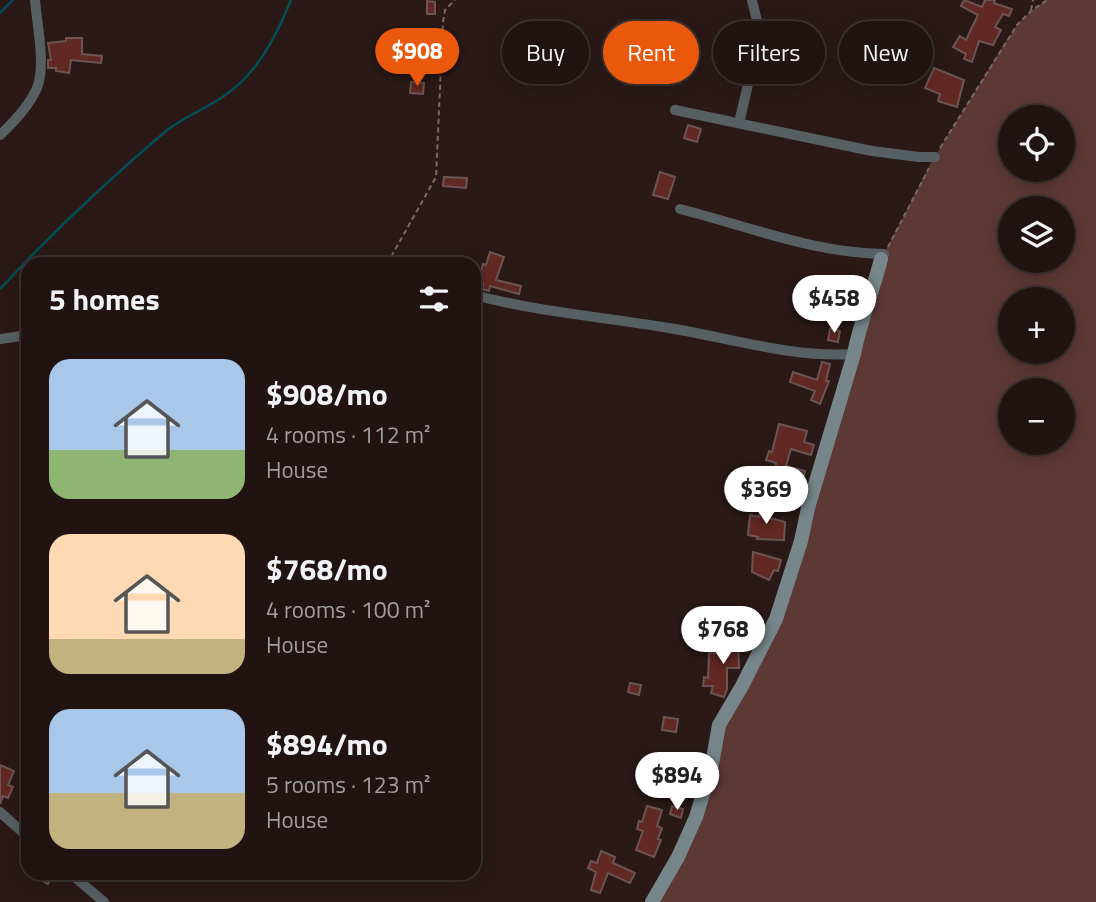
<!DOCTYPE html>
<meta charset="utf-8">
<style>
:root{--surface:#201311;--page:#281c1a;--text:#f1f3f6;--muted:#a29e9f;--line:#3d3231;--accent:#ea580c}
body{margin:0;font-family:"Titillium Web",sans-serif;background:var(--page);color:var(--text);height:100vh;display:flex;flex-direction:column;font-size:26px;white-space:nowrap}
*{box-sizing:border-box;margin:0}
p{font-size:23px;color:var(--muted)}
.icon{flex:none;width:38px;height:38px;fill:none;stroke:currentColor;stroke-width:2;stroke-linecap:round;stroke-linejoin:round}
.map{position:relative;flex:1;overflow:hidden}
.drawer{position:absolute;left:21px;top:257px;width:460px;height:623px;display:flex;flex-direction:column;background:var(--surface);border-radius:21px;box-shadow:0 4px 18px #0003,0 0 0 2px var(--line)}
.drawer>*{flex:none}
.banner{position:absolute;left:502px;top:21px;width:488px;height:63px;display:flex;gap:14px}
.controls{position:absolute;left:998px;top:105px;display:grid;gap:14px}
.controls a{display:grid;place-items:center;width:77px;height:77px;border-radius:50%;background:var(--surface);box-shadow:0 4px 18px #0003,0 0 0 2px var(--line);font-size:35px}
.price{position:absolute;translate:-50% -60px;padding:0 16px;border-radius:24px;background:#fff;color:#222;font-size:23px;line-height:46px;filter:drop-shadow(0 2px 4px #0008)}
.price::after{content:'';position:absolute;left:50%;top:42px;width:21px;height:16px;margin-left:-10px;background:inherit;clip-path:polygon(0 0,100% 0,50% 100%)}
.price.active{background:var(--accent);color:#fff}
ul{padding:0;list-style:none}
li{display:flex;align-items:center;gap:21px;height:175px;padding:0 28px}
li span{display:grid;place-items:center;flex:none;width:196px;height:140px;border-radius:21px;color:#555}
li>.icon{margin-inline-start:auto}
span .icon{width:84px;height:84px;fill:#fffc;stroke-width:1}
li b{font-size:30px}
h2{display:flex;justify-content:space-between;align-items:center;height:84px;padding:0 28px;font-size:30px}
.tag{padding:0 24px;border-radius:32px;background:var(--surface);box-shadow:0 4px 18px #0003,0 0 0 2px var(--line);font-size:24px;line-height:63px}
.tag.active{background:var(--accent);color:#fff}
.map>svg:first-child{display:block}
</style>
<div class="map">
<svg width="1096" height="902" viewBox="0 0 1096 902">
<rect width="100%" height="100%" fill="#2a1917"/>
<!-- green -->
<path fill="#5d3935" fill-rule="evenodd" d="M1047,0H1096V902H652L678,857L718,734L776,619L884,254L932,161L1003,46L1017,25L1031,11ZM1010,117H1062V170H1010ZM1010,208H1062V261H1010ZM1010,299H1062V352H1010ZM1010,390H1062V443H1010Z"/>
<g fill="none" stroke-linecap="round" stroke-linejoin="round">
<!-- stream -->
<g stroke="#004f5b" stroke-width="2.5">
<polyline points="0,13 13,0"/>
<path d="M0,289C52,233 108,180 166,131C182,118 203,110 221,98C256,76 276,37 291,0"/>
</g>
</g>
<!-- building -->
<g fill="#622823" stroke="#6a5552" stroke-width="2">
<polygon points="964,0 982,7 985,0 995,0 994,3 1012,9 1009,16 1003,14 995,27 1001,30 993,45 979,41 972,62 964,59 966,54 953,47 960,36 966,40 978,15 961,6"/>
<polygon points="427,1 435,2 435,14 427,14"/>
<polygon points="66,38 82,38 82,54 102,56 101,63 71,60 69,73 56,71 56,68 48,68 48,60 51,60 48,43 66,41"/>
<polygon points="934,68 964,80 957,107 938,101 940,94 925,88"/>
<polygon points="411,82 424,83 423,94 410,93"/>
<polygon points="688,125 701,129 697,142 684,138"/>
<polygon points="660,172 675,177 668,199 653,195"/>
<polygon points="444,177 467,178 466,188 443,186"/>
<polygon points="490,252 504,257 496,280 521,286 519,294 490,286 489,291 482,289 483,284 478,283 483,264 486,265"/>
<polygon points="810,284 825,285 824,293 809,292"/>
<polygon points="830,329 840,331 838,342 828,340"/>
<polygon points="822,362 830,364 826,381 829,381 820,404 811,400 815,391 790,382 793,372 817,380"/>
<polygon points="779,424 807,431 804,442 814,445 811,455 791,449 786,466 805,471 803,478 786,474 781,487 782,499 774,499 773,486 771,485 776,463 766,460 769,451 772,452"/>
<polygon points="760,504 771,505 770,518 785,522 784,540 757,539 758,537 748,535 750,515 759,517"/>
<polygon points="753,552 781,560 778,571 774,570 769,580 752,572"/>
<polygon points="726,633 738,636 739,668 727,668 727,689 724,697 711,693 713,686 703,686 704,677 708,678 709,653 723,654"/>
<polygon points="630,683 641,685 639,695 628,692"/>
<polygon points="664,717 678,719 676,732 662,730"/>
<polygon points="0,765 14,771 8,785 13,787 8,798 3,796 0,804"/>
<polygon points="647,806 662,810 657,826 662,828 658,839 661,840 654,857 636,850 643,831 637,829 639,821 642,822"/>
<polygon points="672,806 683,809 681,818 670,814"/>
<polygon points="601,851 615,857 613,863 635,873 630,883 608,873 600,893 591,890 596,872 588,868 591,861 597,863"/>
<polygon points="29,873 46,873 52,876 48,884"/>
</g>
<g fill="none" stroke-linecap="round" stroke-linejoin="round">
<!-- path -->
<g stroke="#786967" stroke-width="2" stroke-dasharray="5 3.5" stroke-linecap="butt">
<polyline points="1031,10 1033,0"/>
<polyline points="940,148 1017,25 1031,11 1047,0"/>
<polyline points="888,247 929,168"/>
<polyline points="387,264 436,177 443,22 445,10 455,0"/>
</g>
<!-- street -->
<g stroke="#566063" stroke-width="10">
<polyline points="675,110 872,151 919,157 935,157"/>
<polyline points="739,123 760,33 752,0"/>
<path d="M0,135C14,122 29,106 37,88C46,65 37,25 35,0"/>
<path d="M680,209C747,226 814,253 884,254"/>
<path d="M474,295C538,312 604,317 669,328C730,338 792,358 854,354"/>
<polyline points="0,339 28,335"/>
<polyline points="0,812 28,837"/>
<polyline points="70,873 104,902"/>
</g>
<!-- secondary -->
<path stroke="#76868a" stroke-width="14" d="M652,902L678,857L696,817L712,764L719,725L742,686L776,619L801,541L808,508L854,354C860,322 873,291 881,259"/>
</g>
</svg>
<div class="controls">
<a><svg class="icon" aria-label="locate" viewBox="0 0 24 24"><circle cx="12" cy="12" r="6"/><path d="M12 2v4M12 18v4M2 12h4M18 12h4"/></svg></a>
<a><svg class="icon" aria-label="layers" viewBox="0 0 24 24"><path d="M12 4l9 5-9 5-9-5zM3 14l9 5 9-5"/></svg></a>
<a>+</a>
<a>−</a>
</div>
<b class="price active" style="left:417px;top:88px">$908</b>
<b class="price" style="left:834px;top:335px">$458</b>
<b class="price" style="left:766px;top:526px">$369</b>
<b class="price" style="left:723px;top:666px">$768</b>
<b class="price" style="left:677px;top:812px">$894</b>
<div class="banner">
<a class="tag">Buy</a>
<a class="tag active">Rent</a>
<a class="tag">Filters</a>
<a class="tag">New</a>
</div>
<section class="drawer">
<h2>5 homes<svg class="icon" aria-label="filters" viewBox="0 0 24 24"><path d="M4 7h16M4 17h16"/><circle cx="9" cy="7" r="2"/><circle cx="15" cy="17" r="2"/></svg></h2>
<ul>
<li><span style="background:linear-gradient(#a9c7e8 65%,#8fb573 0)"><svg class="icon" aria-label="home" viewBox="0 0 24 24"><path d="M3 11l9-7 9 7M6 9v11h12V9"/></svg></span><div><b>$908/mo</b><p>4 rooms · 112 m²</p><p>House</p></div></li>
<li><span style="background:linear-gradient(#ffd9b3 75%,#c2b280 0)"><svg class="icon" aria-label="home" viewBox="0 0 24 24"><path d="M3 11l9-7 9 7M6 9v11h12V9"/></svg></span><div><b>$768/mo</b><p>4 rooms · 100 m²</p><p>House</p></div></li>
<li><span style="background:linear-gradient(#a9c7e8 60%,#c2b280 0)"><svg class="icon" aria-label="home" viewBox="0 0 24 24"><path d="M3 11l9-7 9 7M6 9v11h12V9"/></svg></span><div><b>$894/mo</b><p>5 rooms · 123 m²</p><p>House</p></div></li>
</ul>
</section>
</div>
